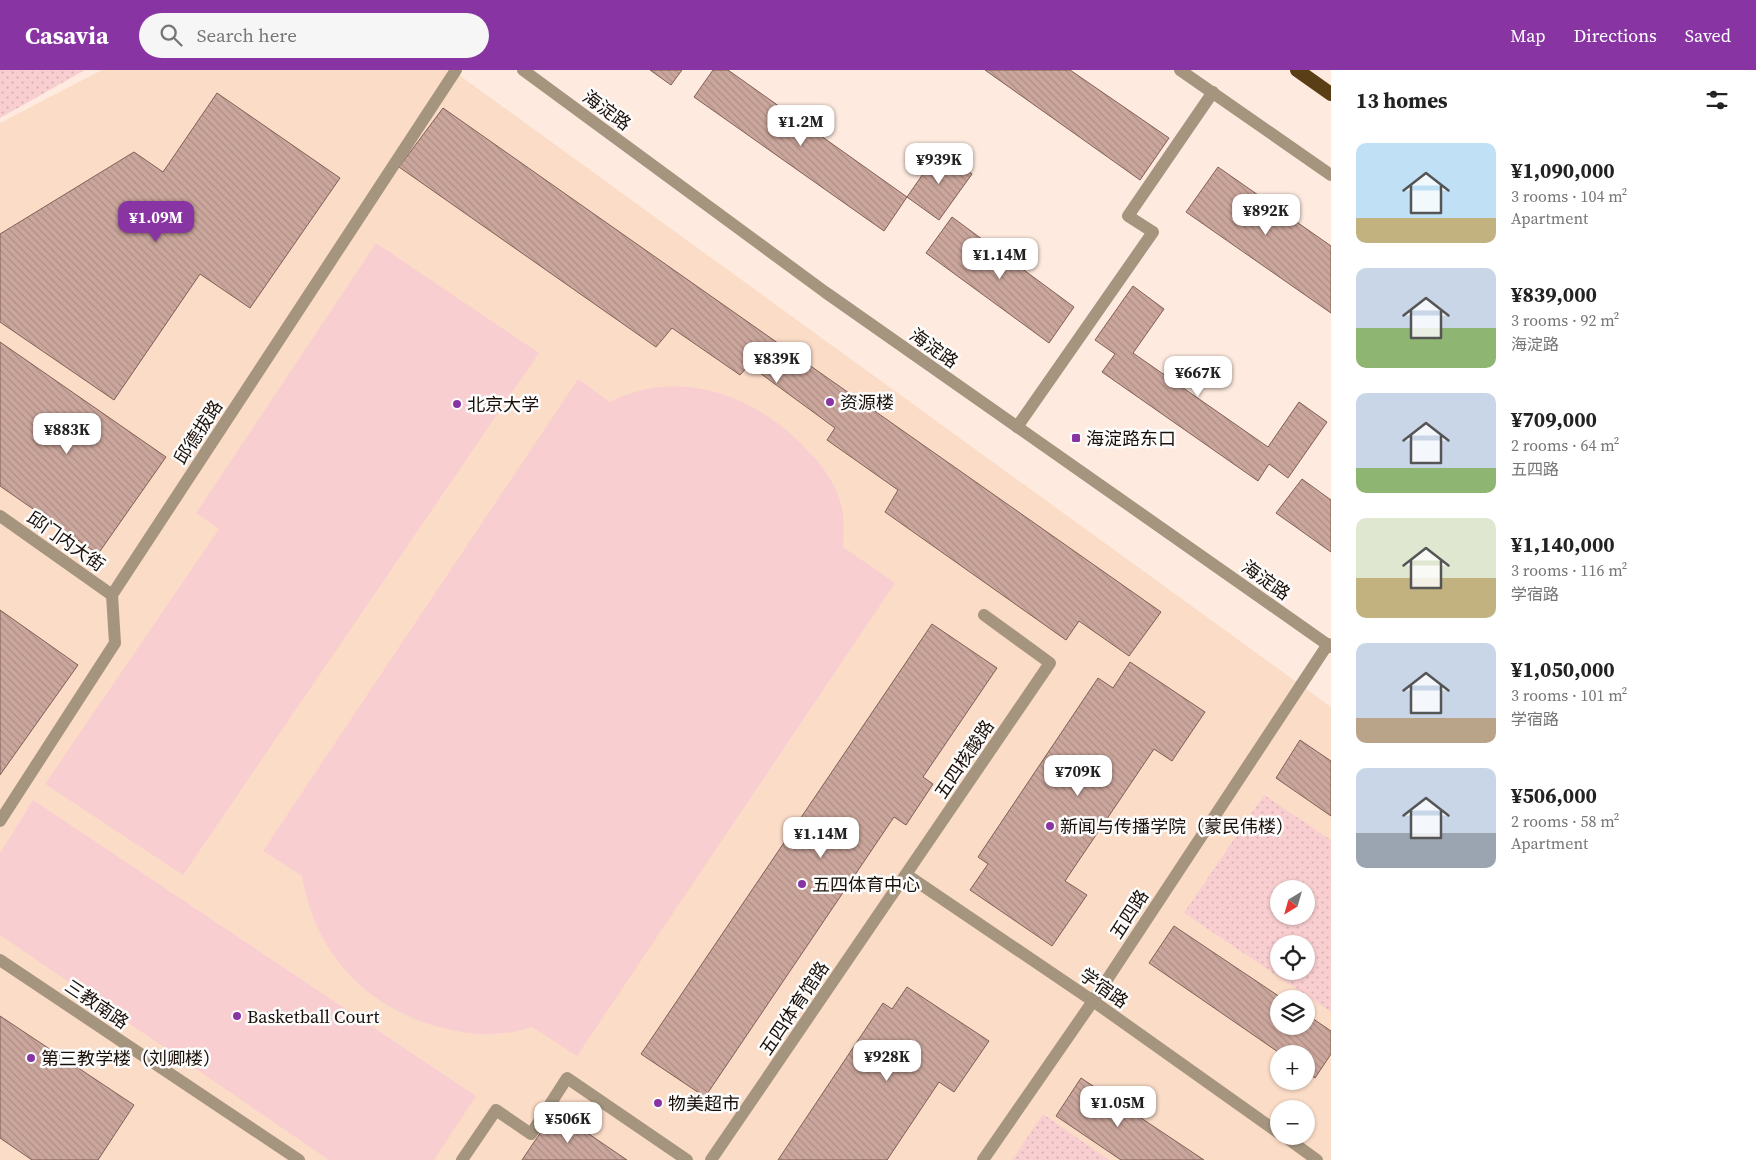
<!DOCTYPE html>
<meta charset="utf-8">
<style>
:root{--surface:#fff;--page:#f6f6f6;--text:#222;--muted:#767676;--accent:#8835a3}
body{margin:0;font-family:"Source Serif 4","Noto Sans SC",serif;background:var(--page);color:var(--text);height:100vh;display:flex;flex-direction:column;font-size:19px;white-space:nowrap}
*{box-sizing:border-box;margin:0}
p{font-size:16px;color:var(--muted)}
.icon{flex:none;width:28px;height:28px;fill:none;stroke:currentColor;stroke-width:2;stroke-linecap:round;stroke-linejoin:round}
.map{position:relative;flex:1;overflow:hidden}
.side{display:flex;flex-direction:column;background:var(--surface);width:425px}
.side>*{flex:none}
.needle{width:32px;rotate:217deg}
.tools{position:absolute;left:1270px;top:810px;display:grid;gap:10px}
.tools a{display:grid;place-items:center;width:45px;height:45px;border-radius:50%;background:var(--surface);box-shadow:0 1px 4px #0004;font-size:25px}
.price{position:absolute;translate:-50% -42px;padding:0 11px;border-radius:10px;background:#fff;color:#222;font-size:16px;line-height:32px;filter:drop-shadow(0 1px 2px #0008)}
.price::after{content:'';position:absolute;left:50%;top:30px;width:15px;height:11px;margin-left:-8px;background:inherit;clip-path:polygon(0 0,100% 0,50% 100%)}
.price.on{background:var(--accent);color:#fff}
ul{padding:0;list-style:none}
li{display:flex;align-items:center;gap:15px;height:125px;padding:0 25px}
li span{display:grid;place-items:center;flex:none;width:140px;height:100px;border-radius:10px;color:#555}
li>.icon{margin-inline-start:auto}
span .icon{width:60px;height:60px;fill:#fffc;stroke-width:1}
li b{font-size:21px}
h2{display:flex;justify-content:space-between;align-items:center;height:60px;padding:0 25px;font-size:21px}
header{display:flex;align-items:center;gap:30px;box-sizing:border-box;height:70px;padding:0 25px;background:var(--accent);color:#fff}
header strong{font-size:24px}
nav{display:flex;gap:28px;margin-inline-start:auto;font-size:18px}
.search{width:350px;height:45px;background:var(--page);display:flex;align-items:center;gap:12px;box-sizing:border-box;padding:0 18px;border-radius:28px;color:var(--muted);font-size:19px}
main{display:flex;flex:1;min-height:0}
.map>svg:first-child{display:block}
</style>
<header>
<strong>Casavia</strong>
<div class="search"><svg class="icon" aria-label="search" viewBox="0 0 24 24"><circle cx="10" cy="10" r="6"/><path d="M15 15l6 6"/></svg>Search here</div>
<nav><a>Map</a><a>Directions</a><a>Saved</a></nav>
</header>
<main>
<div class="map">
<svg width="1331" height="1090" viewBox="0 0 1331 1090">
<defs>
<pattern id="grass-dots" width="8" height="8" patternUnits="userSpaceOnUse" patternTransform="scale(1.25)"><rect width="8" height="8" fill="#f9ced0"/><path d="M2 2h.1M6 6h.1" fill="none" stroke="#d5b0b1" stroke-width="1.8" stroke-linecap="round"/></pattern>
<pattern id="building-back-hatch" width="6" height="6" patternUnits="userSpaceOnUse" patternTransform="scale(1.25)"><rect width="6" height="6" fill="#cba69c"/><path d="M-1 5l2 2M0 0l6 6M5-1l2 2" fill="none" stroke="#ae8e85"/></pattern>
</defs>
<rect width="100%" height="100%" fill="#feeade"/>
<!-- built -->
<path fill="#fbdcc7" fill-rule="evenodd" d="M102,0H452L1331,637V1090H0V53ZM1279,819H1306V846H1279ZM1279,874H1306V901H1279ZM1279,929H1306V956H1279ZM1279,984H1306V1011H1279ZM1279,1039H1306V1066H1279Z"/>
<!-- grass -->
<g fill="url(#grass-dots)" fill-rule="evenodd">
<polygon points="0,0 85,0 0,48"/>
<path d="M1264,725L1331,770V942L1184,843ZM1279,819H1306V846H1279ZM1279,874H1306V901H1279Z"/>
<polygon points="1043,1044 1109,1090 1012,1090"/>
</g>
<!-- park -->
<g fill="#f9ced0">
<polygon points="376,173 539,283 183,805 45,714 219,459 196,443"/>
<path d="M578,309L610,332C680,296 758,326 808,381C821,394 833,410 839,428C845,444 844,460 843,477L895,513L577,986L532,957C502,967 470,966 439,957C365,937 314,882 302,806L263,781Z"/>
<polygon points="33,730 476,1026 434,1090 329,1090 0,865 0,783"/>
</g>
<!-- building -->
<g fill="url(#building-back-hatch)" stroke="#805f56">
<polygon points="650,0 682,0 671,15"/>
<polygon points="713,0 728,0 907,127 884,161 694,27"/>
<polygon points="985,0 1070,0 1169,68 1140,110"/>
<polygon points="217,23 340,108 250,238 200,204 114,330 0,252 0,164 134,82 163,102"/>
<polygon points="443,38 1161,542 1129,586 1079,551 1066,570 885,442 898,420 827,370 835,358 749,295 740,305 672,258 656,277 399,97"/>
<polygon points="939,81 972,104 939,150 907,127"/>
<polygon points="1218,97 1331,176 1331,243 1186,142"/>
<polygon points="952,147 1074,237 1049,273 926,183"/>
<polygon points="1133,216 1164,239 1133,283 1268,377 1299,332 1327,352 1288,408 1269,394 1258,411 1102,302 1115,284 1095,270"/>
<polygon points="0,272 166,387 98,484 0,416"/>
<polygon points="1302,409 1331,430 1331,482 1276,443"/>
<polygon points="0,540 78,595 0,705"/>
<polygon points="932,554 997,598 923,707 933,714 906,755 894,747 705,1027 641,984"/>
<polygon points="1130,592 1205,642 1172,691 1154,679 1065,811 1087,825 1052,876 970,820 988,794 978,787 1098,608 1113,618"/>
<polygon points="1300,670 1331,691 1331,746 1276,708"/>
<polygon points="1174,856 1283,929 1279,929 1279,956 1306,956 1306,944 1331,961 1331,984 1315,1008 1306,1001 1306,984 1281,984 1149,893"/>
<polygon points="907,917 989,971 954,1022 939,1012 887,1090 778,1090 883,933 892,939"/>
<polygon points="0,946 134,1035 98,1090 32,1090 0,1068"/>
<polygon points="1081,1008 1204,1090 1121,1090 1056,1046"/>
<polygon points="555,1041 627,1090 522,1090"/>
</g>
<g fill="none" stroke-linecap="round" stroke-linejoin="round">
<!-- service -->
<g stroke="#a5957f" stroke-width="12">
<polyline points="0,446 112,525"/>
<polyline points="1301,615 1328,574"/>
<polyline points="0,751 115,573 112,525 456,0"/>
<polyline points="0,890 299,1090"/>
<polyline points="462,1090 496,1040 531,1064 567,1008 687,1090"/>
<polyline points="711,1090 1050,593 984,545"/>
</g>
<!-- minor -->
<g stroke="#a5957f" stroke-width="12">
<polyline points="1017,357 1153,162 1128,146 1213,22"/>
<polyline points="907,805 1093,931 1279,1063"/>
<polyline points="1284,1066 1317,1090"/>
<polyline points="983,1090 1093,931 1301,615"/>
</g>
<!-- tertiary -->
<g stroke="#a5957f" stroke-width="12">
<polyline points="523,0 825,222 1331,577"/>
<polyline points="1180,0 1331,105"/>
</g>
<!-- trunk -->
<polyline stroke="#5a3f16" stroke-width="14" points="1297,0 1331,24"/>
</g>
<!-- markers -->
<g fill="#8835a3" stroke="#fcfcfc" stroke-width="2">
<circle cx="830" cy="332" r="5"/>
<circle cx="457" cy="334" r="5"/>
<rect x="1071" y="363" width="10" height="10" rx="2.5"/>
<circle cx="1050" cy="756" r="5"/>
<circle cx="802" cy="814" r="5"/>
<circle cx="237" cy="946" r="5"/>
<circle cx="31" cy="988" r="5"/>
<circle cx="658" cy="1033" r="5"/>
</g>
<g text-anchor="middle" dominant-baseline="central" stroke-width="5" stroke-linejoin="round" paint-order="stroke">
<!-- street labels -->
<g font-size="18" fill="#1b1009" stroke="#fcfcfc">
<text transform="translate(607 40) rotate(36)">海淀路</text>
<text transform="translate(934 278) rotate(35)">海淀路</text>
<text transform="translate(198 362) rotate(-57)">邱德拔路</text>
<text transform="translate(66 471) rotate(35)">邱门内大街</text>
<text transform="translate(1266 510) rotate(35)">海淀路</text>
<text transform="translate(964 689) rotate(-56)">五四核酸路</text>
<text transform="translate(1129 844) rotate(-57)">五四路</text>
<text transform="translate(1104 918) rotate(35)">学宿路</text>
<text transform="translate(97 934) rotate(34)">三教南路</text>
<text transform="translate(794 938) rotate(-56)">五四体育馆路</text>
</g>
<!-- poi labels -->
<g font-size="18" fill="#1b1009" stroke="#fcfcfc" text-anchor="start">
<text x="840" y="332">资源楼</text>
<text x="467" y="334">北京大学</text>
<text x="1086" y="368">海淀路东口</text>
<text x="1060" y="756">新闻与传播学院（蒙民伟楼）</text>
<text x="812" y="814">五四体育中心</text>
<text x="247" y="946">Basketball Court</text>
<text x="41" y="988">第三教学楼（刘卿楼）</text>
<text x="668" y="1033">物美超市</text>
</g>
</g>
</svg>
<div class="tools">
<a><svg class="needle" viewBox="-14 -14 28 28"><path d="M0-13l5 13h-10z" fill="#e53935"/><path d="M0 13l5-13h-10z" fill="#767676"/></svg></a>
<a><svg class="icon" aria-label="locate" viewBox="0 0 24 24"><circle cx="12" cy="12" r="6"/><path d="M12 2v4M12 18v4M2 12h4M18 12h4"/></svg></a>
<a><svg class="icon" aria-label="layers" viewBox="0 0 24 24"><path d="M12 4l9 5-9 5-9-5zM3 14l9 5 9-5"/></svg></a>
<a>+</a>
<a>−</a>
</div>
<b class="price" style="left:801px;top:77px">¥1.2M</b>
<b class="price" style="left:939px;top:115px">¥939K</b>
<b class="price" style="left:1266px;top:166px">¥892K</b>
<b class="price on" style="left:156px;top:173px">¥1.09M</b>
<b class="price" style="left:1000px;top:210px">¥1.14M</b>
<b class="price" style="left:777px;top:314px">¥839K</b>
<b class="price" style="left:1198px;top:328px">¥667K</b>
<b class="price" style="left:67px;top:385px">¥883K</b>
<b class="price" style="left:1078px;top:727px">¥709K</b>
<b class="price" style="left:821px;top:789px">¥1.14M</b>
<b class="price" style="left:887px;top:1012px">¥928K</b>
<b class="price" style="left:1118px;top:1058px">¥1.05M</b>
<b class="price" style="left:568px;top:1074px">¥506K</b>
</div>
<section class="side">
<h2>13 homes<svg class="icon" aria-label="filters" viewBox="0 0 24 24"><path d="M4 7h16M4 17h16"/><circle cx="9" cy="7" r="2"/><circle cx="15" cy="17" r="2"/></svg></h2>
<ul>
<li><span style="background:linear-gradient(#bfe0f5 75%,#c2b280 0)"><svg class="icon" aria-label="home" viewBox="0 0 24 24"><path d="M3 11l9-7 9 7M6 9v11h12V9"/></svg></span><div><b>¥1,090,000</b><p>3 rooms · 104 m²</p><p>Apartment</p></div></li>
<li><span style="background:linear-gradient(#c9d6e8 60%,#8fb573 0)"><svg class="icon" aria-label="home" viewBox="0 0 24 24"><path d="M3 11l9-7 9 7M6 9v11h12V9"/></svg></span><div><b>¥839,000</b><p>3 rooms · 92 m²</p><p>海淀路</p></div></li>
<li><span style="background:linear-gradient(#c9d6e8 75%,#8fb573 0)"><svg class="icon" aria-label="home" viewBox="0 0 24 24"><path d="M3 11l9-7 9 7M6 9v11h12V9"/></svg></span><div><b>¥709,000</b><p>2 rooms · 64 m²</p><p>五四路</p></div></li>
<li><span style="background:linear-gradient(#dfe7d0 60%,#c2b280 0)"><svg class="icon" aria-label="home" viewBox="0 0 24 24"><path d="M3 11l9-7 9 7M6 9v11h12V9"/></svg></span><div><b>¥1,140,000</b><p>3 rooms · 116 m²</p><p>学宿路</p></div></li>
<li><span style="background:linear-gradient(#c9d6e8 75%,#b9a48a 0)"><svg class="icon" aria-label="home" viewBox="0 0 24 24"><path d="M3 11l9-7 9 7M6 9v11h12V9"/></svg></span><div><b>¥1,050,000</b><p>3 rooms · 101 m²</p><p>学宿路</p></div></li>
<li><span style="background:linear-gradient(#c9d6e8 65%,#9aa5b1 0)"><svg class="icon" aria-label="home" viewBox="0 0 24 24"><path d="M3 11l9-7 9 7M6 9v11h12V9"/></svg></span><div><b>¥506,000</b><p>2 rooms · 58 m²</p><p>Apartment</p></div></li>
</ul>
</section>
</main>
